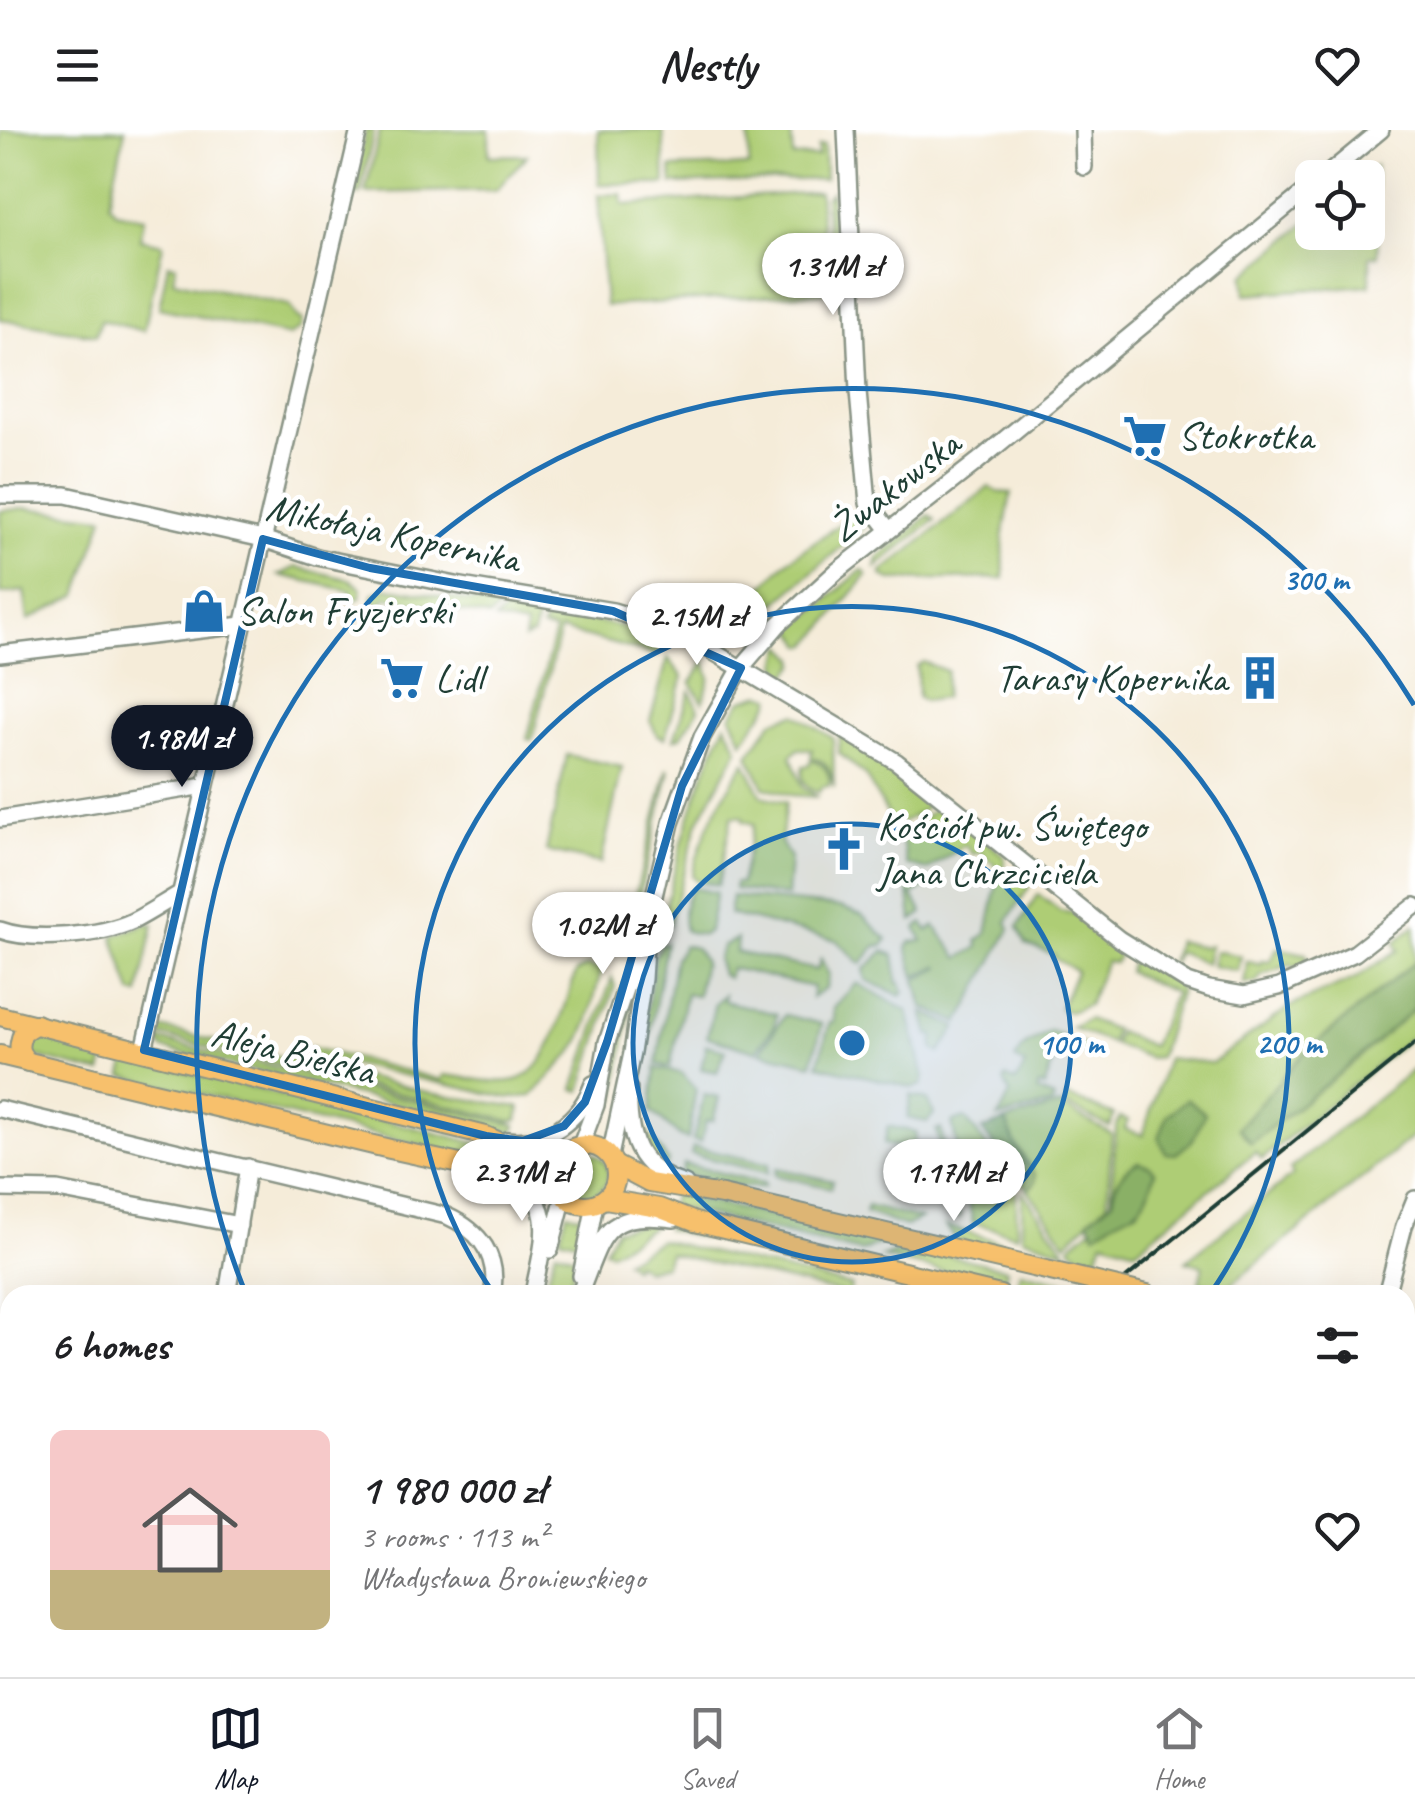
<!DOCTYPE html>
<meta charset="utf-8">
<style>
:root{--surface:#fff;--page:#f6f6f6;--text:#202124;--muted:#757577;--line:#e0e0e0;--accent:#111827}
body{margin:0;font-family:Caveat,sans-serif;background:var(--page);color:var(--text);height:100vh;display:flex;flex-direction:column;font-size:38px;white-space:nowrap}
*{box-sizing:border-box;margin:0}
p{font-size:32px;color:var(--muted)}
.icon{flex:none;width:55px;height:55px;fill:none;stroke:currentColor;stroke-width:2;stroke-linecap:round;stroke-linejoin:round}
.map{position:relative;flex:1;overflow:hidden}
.details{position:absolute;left:0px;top:1155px;width:1415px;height:392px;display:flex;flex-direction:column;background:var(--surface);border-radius:30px 30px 0 0;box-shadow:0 10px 40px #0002}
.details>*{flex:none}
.tools{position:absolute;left:1295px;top:30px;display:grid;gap:20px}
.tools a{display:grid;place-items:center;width:90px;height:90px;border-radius:15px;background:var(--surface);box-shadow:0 10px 40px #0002;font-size:50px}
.price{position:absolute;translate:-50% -85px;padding:0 22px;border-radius:35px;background:#fff;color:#222;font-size:32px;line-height:65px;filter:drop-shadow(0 2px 5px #0008)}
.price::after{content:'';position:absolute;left:50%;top:60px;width:30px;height:22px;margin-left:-15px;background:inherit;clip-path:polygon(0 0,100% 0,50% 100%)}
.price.selected{background:var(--accent);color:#fff}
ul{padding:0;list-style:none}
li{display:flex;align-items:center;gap:30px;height:250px;padding:0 50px}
li span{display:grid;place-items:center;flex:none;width:280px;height:200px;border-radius:15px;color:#555}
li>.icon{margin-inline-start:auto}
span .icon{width:120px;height:120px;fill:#fffc;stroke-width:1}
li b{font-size:42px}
h2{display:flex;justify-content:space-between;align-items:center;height:120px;padding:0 50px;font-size:42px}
header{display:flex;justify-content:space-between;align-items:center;height:130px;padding:0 50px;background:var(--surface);font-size:45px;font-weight:700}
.tabs{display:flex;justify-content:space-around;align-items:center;height:140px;border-top:2px solid var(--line);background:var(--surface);font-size:28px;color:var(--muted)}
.tabs a{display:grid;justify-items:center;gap:5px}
.tabs .selected{color:var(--accent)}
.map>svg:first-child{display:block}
</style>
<header><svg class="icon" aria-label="menu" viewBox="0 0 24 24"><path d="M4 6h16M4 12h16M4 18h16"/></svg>Nestly<svg class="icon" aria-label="heart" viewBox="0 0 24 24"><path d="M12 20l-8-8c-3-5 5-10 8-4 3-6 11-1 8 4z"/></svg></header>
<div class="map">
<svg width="1415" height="1547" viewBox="0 0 1415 1547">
<rect width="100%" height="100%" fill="#fff"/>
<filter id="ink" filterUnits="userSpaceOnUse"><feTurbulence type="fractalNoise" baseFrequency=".01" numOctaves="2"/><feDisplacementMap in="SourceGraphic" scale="20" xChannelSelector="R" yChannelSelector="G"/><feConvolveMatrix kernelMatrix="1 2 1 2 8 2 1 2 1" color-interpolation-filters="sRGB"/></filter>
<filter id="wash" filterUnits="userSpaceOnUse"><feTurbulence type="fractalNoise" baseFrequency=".0048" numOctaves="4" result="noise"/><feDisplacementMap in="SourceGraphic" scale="40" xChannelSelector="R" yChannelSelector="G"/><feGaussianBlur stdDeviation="2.25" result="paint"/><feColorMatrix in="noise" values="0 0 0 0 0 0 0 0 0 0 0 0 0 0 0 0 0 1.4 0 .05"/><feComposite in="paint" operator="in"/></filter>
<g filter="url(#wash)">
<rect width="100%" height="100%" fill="#f5ecd9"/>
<!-- green -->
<g fill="#aecd75" stroke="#668554" stroke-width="2.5">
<polygon points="0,0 125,0 109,73 116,82 144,88 140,109 163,114 144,201 101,190 96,205 0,189"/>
<polygon points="366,0 374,0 360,64 351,64"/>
<polygon points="380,0 489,0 489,26 527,25 496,60 365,63"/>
<polygon points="598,0 663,0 665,54 599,54"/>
<polygon points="749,0 791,0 793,27 818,26 818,16 824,15 825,49 672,54 671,38 749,36"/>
<polygon points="1375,36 1378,125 1370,126 1370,155 1246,164 1244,146 1312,88 1312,102 1368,102 1368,48 1361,47"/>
<polygon points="819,62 826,162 605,176 598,65 622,64 623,75"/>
<polygon points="831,62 836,161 831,161 825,68"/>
<polygon points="168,134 176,135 173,150 289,175 297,188 302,190 301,198 289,206 159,178"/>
<polygon points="989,357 998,362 1011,363 1003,408 1004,448 891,450 882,446 882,442"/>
<polygon points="25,378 104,387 78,465 28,490 24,461 0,464 0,381"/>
<polygon points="861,379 865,396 861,400 769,479 753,467 786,432"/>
<polygon points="929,385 935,390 876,437 878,428"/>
<polygon points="296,437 351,450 362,459 360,468 349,472 351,461 279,445"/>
<polygon points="862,440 867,445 809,515 803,515 793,499"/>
<polygon points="387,458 396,459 502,476 490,487 385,467 383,474 373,472 373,464"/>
<polygon points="509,476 539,482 533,505 524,509 526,496 495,490"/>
<polygon points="741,476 759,492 740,508 717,508 724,491"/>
<polygon points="547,482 667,505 656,525 560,500 532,610 527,609 555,501 542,498"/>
<polygon points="783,515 796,528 796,534 784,549 778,534"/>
<polygon points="668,528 683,547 665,608 657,605 650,591"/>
<polygon points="705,531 710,548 703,572 691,553"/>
<polygon points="923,532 947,541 944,568 924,571 918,568 917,536"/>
<polygon points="690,561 699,579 681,607 674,609"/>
<polygon points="762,564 772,567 771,571 743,612 731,586 742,570"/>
<path d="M795,584L833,608L834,658C830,644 831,631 811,628L812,619H798L791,626L803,658L818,667L791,665L764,657L748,625L773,591Z"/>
<path d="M726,594L738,619L698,692L669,795L662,790C679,723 694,657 726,594Z"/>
<polygon points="840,605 923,663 928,671 925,679 895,697 865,645 839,623"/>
<polygon points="567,625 622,637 601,733 546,721"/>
<path d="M811,630C825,634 831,642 829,656L822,657L819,662C805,660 800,649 803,636L809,635Z"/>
<path d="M745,632L762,666L786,672L781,712L790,728L787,766L734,759L735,753H741L754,694L743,691V687L732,686L718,755L696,751L692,746C702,703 720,669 745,632Z"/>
<polygon points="668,638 669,644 627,816 623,821 621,819"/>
<polygon points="935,679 956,685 1004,726 1005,734 1000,740 980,721 973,725 965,715 928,740 907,735 901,705"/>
<polygon points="1013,740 1024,744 1021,749 1029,757 1007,792 1010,799 959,893 923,877 916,850 940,838 938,836 915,847 907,817 910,812 923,811 916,798 923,793 928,801 935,796 959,828 979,817 977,811 987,803 998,751"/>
<polygon points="915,746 932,752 912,765 923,783 912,791 908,755"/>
<path d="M693,758L716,763L709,800L703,805L685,801C682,787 682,769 693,758Z"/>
<polygon points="1038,764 1060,781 1074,783 1117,813 1118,826 1115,833 1106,831 1088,875 1069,882 1060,878 1076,841 1054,828 1055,825 1026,814 1018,797"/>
<polygon points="732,766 841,777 862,785 887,809 883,816 876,816 861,834 836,810 729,784"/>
<polygon points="146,794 154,794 139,864 132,863 113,806"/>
<polygon points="1415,795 1415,832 1304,923 1239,998 1252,1012 1348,937 1415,878 1415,904 1262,1029 1255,1022 1136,1120 1103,1110 1097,1127 1078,1124 1070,1116 1092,1097 1096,1103 1111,1090 1138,1080 1116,1053 1111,1071 1116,998 1120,987 1128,990 1125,999 1143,1005 1167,928 1212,933 1291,876 1356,848 1398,820 1394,813"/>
<polygon points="737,809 736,822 817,840 821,829 829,845 826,858 812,868 813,857 731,838 728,848 722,844 717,829 723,815"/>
<polygon points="1177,811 1203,817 1210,815 1206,834 1178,822 1171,834"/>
<polygon points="666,813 638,974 634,972 655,827 660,815"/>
<polygon points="684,815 696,818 704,832 697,866 686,864 670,937 657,934 675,828"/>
<polygon points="1277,818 1306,824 1308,832 1296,838 1289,835 1261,845 1257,852 1244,854 1247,831 1261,835 1262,831 1270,832"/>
<polygon points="884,821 894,825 898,853 901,853 904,862 901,866 866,850 864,840"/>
<polygon points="1215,821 1241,826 1238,841 1212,836"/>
<polygon points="1138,829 1177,854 1180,861 1159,927 1149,928 1113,914 1118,902 1152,916 1175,863 1128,842 1130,833"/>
<path d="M588,836L601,840L588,893L577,917L532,966L510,968L308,925L309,917L442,950L444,945C466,947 494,955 516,950C552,941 565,873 576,842Z"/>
<polygon points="612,848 615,856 581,961 574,959"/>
<polygon points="857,853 908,881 924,947 922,955 913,958 818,935 830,892 834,892 834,878"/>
<polygon points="633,862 615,969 604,967"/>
<polygon points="724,865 724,871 777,884 774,897 756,921 707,907 715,873"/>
<polygon points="923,882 957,897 940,923 933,919 934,905 929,905"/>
<polygon points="785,885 822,894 812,934 760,922"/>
<polygon points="1088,889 1115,900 1110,913 1072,898"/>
<polygon points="156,897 435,964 520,977 518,990 511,991 155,904"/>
<polygon points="1050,901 1087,916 1085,924 1059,916 1044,957 1039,955 1037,961 1054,968 1052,974 998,988 1010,964 1004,951 1006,947 1016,952 1025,935 1015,929 1024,916"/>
<polygon points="37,905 106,922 101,943 33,926 27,919 29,908"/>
<polygon points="155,909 516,995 514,1002 164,919"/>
<polygon points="706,915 726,920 717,942 701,939"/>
<polygon points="127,927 509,1021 505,1035 123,946"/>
<polygon points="656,938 681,943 696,959 688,1009 681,1007 651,981"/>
<polygon points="1415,938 1415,1005 1227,1158 1199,1153 1203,1136 1186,1131 1293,1045 1290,1039"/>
<polygon points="704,965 719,968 713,991 706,991 701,1012 693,1010"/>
<polygon points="911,965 928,970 934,984 927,992 907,988"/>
<polygon points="1066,966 1114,985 1110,997 1064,974"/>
<polygon points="1059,975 1112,1004 1107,1074 1066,1113 1028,1060 1035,1052 1035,1045 1016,1016 1006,991"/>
<polygon points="636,987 668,1031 665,1040 641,1012"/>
<polygon points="965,988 1013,1051 1016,1062 1017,1105 973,1093 952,992"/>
<polygon points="888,996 916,1002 913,1020 884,1014"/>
<polygon points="941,999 960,1086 957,1088 936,1000"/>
<polygon points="693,1017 769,1034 768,1043 691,1024"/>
<circle cx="587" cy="1044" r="21"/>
<polygon points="684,1034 764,1053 764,1057 742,1057 681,1044"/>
<polygon points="777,1038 833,1051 831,1058 775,1045"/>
<polygon points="1022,1061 1066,1121 1022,1107"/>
<polygon points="674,1064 885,1111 861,1122 670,1076"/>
<polygon points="867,1076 920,1089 905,1097 865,1082"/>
<polygon points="567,1082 587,1088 579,1112 560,1107"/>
<polygon points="653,1092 652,1097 611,1122 604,1120 616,1099"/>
<polygon points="668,1094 796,1124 795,1129 666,1099"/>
<polygon points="946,1096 1007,1114 1012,1124 956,1110"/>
<polygon points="660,1110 851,1156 849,1165 669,1123 665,1135 646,1140 636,1133 633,1137 625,1131"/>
<polygon points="913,1117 1007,1139 1003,1156 882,1127"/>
<polygon points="556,1120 577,1127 567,1165 542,1165"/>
<polygon points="1020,1141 1117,1165 1035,1165 1016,1160"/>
<polygon points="0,1241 10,1243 10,1295 0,1294"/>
<polygon points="1405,1396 1415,1400 1415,1476 1406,1503"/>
<polygon points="833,1538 901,1538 892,1547 844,1547"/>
<polygon points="1346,1538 1391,1538 1387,1547 1341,1547"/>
</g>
<!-- forest -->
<g fill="#8ab066" stroke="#54764d" stroke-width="2.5">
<polygon points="1415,832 1415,878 1348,937 1251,1013 1238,998 1304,923"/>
<polygon points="1187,969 1205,983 1193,1010 1176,1024 1166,1023 1159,1008 1167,986"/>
<polygon points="1006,991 1016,1017 1035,1045 1035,1052 1028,1060 982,1000"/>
<path d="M1138,1032L1150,1036L1155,1042C1142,1094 1129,1075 1095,1104L1088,1090L1113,1070C1116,1052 1121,1039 1138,1032Z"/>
<polygon points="735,1538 801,1538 789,1547 725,1547"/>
<polygon points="901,1538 965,1538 968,1547 892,1547"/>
</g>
</g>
<g filter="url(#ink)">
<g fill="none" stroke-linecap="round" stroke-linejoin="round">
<!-- minor casing -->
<g stroke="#8a9486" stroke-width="20">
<g id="minor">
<polyline points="846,0 858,262 868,373 889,400"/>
<polyline points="1083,0 1084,37"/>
<polyline points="1323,48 1381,0"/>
<polyline points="0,365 66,365 263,409 317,427 456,455 613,481 646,491 707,518 897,632 1119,809 1188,852 1209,859 1244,865 1279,857 1355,823 1415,776"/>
<polyline points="0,524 243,495"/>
<polyline points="0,689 205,656"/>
<path d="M0,800C33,812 101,806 133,791C149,783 165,772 181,763"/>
<polyline points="144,920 359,0"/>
<path d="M629,959C627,1005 636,1040 685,1054"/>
<path d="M0,979L447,1086C480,1101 500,1127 492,1165"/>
<path d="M507,1010C547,1016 580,989 593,954"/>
<polyline points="581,1015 596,975 607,912 641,812"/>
<polyline points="610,1026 632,923 643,849 646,800 671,693 702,607 741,538 778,495 836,442 977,332 1312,56"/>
<path d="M505,1048C561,1067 542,1116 534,1159"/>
<polyline points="0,1059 58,1060 239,1095"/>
<polyline points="550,1120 564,1066"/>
<polyline points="581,1146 595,1074"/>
<polyline points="227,1165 248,1037"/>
<path d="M579,1165C603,1107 601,1080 674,1089"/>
<polyline points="1386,1165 1404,1096 1415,1069"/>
<polyline points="0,1427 10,1426"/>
<polyline points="167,1547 169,1538"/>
<polyline points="323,1547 328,1538"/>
<polyline points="367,1547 373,1538"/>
<polyline points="422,1547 428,1538"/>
<polyline points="1255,1547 1260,1538"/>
</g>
</g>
<!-- major casing -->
<g stroke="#8a9486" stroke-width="22">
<g id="major">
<polyline points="0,886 486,1006 514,1018 568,1020"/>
<polyline points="0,925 390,1019 557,1055"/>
<path d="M28,932C17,921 18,916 23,902L36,894"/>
<circle cx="586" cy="1045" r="30"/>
<polyline points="615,1035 649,1053 722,1065 1072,1146"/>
<polyline points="605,1069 659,1078 695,1092 1000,1165"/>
<polyline points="1405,1228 1415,1230"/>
<polyline points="1405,1260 1415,1256"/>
</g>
</g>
<!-- minor -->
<use href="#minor" stroke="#fff" stroke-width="15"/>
<!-- major -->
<use href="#major" stroke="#f7c06c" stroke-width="18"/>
<!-- rail -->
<g stroke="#1f3d34" stroke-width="4">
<polyline points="1105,1165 1415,913"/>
<polyline points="681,1547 690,1538"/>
</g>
<!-- major-bridge casing -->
<g stroke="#8a9486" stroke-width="22" stroke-linecap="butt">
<polyline id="major-bridge" points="1072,1146 1151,1165"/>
</g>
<!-- major-bridge -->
<use href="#major-bridge" stroke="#f7c06c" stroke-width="18"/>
</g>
</g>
<!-- marked area -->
<path fill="none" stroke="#1f6fb2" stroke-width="8" stroke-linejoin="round" d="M263,409L370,438L613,481L741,538L682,656L607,912L585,972L564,996L523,1011L486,1006L144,920Z"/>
<!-- distance rings -->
<circle cx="852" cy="913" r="219" fill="#1f6fb2" fill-opacity=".12"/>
<g fill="none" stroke="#1f6fb2" stroke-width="5">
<circle cx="852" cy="913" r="219"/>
<path d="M494 1164A437 437 0 1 1 1210 1164"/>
<path d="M246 1164A656 656 0 0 1 1414 575"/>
</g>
<!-- icons -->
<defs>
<g id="supermarket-bare" transform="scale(3.45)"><path d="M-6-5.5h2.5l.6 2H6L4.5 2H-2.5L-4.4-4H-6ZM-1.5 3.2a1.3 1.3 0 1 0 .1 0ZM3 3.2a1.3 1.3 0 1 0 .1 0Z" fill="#1f6fb2" stroke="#fff" stroke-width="2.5" paint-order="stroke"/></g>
<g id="shop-bare" transform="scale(3.45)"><path d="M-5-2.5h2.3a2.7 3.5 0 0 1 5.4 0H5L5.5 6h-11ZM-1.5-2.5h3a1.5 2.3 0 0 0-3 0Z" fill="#1f6fb2" stroke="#fff" stroke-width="2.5" paint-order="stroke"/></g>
<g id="building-bare" transform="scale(3.45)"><path d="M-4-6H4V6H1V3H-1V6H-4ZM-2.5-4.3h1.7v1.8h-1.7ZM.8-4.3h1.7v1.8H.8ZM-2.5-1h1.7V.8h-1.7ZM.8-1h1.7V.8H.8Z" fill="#1f6fb2" stroke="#fff" stroke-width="2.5" paint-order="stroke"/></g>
<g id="church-bare" transform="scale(3.45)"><path d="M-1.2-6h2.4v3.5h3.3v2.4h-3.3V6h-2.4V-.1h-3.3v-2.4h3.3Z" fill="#1f6fb2" stroke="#fff" stroke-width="2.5" paint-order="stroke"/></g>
</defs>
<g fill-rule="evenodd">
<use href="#supermarket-bare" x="1145" y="306"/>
<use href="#shop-bare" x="204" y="481"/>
<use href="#supermarket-bare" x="402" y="548"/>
<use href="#building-bare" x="1260" y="548"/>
<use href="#church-bare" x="844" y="719"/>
</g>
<g text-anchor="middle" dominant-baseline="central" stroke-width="9" stroke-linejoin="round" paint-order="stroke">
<!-- poi labels -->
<g font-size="40" fill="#1f3d34" stroke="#fff" text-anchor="start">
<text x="1178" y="306">Stokrotka</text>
<text x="237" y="481">Salon Fryzjerski</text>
<text x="435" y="548">Lidl</text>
<text x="1227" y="548" text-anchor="end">Tarasy Kopernika</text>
<text x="877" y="696">Kościół pw. Świętego<tspan x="877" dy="46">Jana Chrzciciela</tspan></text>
</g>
<!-- street labels -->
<g font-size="40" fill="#1f3d34" stroke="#fff">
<text transform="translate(894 356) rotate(-38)">Żwakowska</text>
<text transform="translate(393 403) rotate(12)">Mikołaja Kopernika</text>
<text transform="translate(293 922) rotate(14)">Aleja Bielska</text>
</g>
</g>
<circle cx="852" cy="913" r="15" fill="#1f6fb2" stroke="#fff" stroke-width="5"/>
<g font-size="30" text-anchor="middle" font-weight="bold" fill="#1f6fb2" stroke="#fff" stroke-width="9" stroke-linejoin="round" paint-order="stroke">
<text x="1316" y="460">300 m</text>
<text x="1071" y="924">100 m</text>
<text x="1289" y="924">200 m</text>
</g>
</svg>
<div class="tools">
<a><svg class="icon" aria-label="locate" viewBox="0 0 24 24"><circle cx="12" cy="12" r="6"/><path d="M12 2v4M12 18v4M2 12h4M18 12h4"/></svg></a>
</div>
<b class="price" style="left:833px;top:188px">1.31M zł</b>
<b class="price" style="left:697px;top:538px">2.15M zł</b>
<b class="price selected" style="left:182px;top:660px">1.98M zł</b>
<b class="price" style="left:603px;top:847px">1.02M zł</b>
<b class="price" style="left:522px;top:1094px">2.31M zł</b>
<b class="price" style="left:954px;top:1094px">1.17M zł</b>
<section class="details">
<h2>6 homes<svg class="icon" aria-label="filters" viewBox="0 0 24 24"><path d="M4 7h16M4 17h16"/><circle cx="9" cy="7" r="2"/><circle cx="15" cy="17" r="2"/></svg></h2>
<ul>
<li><span style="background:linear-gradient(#f6c9c9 70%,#c2b280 0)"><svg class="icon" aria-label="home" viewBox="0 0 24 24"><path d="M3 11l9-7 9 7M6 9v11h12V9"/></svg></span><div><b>1 980 000 zł</b><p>3 rooms · 113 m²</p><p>Władysława Broniewskiego</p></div><svg class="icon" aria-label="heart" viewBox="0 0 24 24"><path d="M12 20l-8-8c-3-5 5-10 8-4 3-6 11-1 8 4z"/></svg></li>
</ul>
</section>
</div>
<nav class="tabs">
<a class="selected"><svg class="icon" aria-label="map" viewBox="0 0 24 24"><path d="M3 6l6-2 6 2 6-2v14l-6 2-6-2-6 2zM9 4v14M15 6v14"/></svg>Map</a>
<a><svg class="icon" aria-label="saved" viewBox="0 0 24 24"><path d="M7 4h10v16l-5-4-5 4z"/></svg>Saved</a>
<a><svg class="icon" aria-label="home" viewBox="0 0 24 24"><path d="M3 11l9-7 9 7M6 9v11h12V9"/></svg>Home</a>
</nav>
